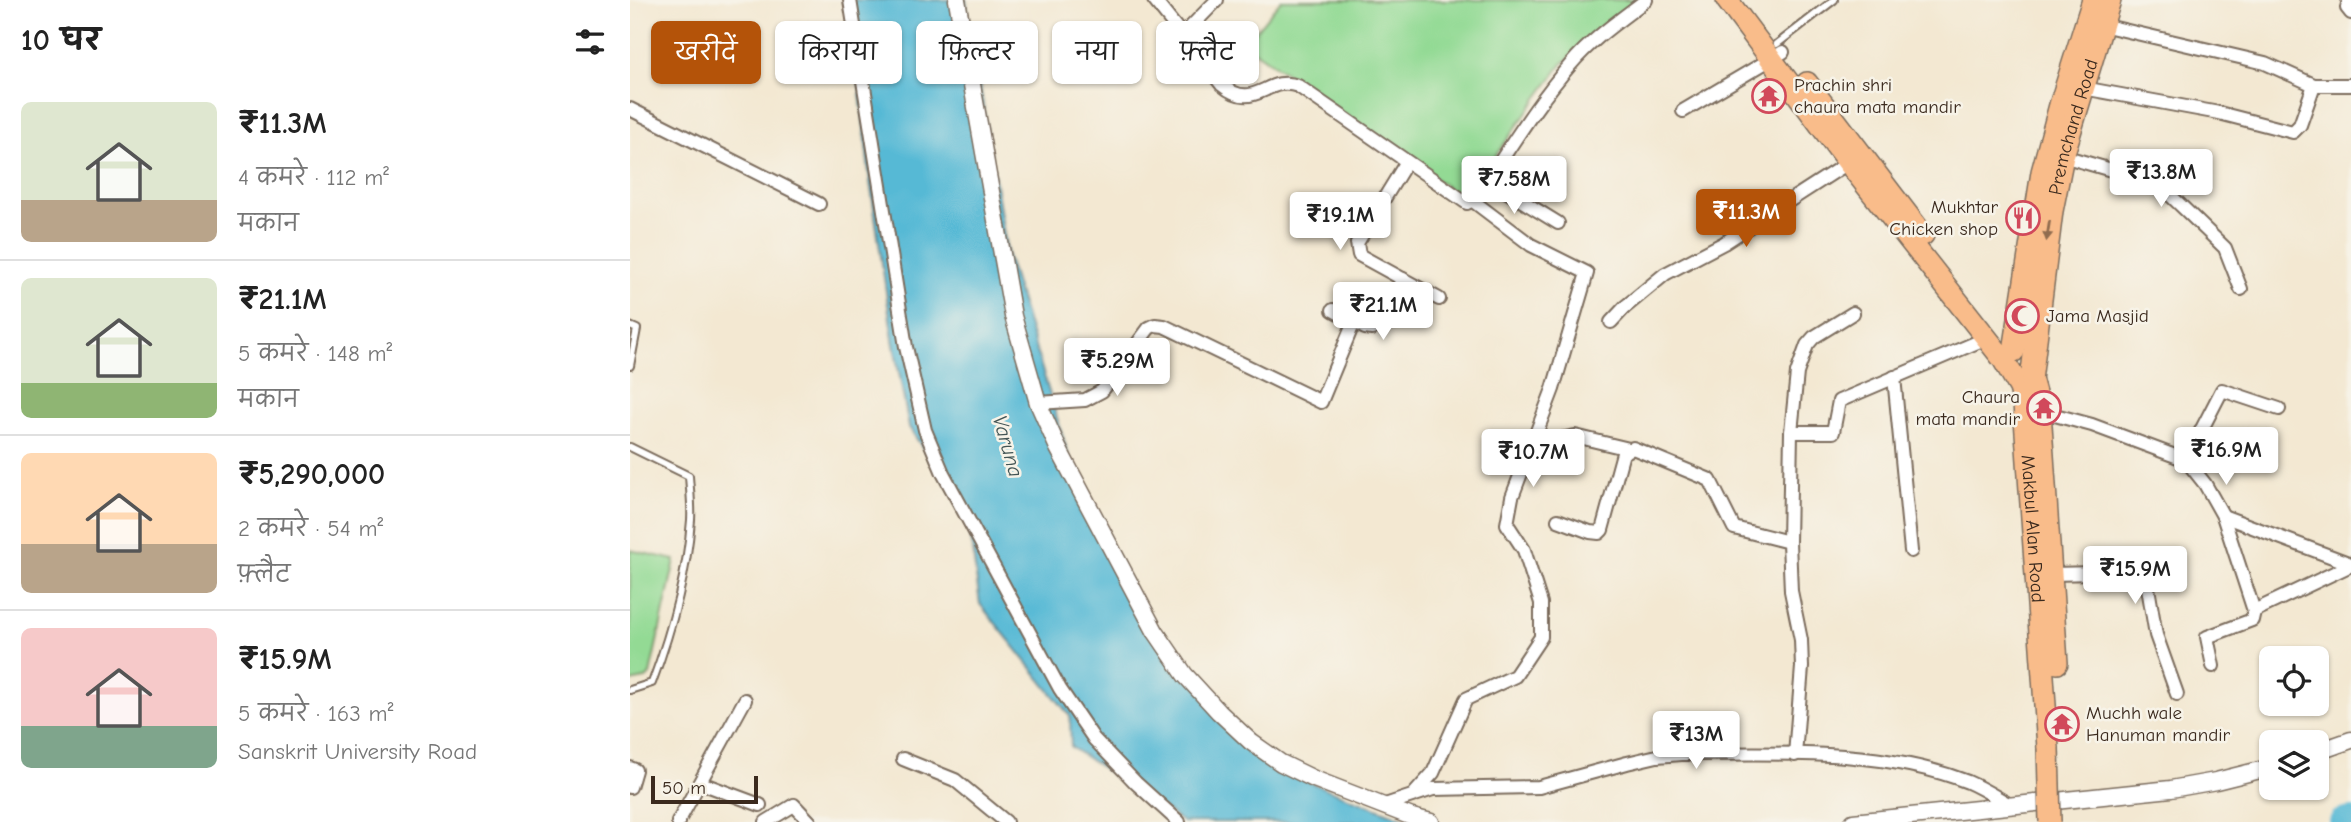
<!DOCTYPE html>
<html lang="hi">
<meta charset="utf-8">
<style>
:root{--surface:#fff;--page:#f6f6f6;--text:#222;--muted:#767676;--line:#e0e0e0;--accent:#b45309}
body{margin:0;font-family:"Comic Neue","Playpen Sans Deva",sans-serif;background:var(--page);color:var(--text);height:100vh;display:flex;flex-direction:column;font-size:26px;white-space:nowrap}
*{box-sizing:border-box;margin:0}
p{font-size:23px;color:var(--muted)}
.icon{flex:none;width:38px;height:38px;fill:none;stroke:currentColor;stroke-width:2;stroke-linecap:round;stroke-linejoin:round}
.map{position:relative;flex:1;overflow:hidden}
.drawer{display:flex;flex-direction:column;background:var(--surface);width:630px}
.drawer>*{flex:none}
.top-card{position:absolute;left:21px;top:21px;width:665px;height:63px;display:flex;gap:14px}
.fabs{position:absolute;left:1629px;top:646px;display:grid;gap:14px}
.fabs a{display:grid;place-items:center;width:70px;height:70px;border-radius:10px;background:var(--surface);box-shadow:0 2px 5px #0004;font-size:35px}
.scale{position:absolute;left:21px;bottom:18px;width:107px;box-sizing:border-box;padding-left:7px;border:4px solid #3b2a1e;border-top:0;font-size:19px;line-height:24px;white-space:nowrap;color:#3b2a1e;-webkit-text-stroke:5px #f7f3e8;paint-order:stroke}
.price{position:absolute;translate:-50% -60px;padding:0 16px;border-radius:7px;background:#fff;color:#222;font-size:23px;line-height:46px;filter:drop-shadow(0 2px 4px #0008)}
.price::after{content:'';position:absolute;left:50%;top:42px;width:21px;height:16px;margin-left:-10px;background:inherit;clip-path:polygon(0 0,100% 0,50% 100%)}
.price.on{background:var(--accent);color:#fff}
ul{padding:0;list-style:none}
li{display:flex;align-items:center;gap:21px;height:175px;padding:0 21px}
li+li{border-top:2px solid var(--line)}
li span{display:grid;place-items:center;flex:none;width:196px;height:140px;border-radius:10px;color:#555}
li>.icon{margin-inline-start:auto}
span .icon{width:84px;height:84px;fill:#fffc;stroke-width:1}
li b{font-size:30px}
h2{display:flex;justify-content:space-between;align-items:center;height:84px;padding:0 21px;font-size:30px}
.tag{padding:0 24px;border-radius:10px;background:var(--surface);box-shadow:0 2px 5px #0004;font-size:24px;line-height:63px}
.tag.on{background:var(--accent);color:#fff}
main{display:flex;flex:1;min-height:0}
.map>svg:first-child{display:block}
</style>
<main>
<section class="drawer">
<h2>10 घर<svg class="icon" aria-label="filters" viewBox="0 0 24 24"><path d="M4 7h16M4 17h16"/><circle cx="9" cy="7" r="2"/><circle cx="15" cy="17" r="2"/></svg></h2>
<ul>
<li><span style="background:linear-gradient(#dfe7d0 70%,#b9a48a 0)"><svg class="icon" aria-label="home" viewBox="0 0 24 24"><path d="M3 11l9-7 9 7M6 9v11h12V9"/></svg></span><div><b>₹11.3M</b><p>4 कमरे · 112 m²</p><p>मकान</p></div></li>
<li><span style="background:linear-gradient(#dfe7d0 75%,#8fb573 0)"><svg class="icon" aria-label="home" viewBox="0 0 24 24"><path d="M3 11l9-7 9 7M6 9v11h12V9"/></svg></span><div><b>₹21.1M</b><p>5 कमरे · 148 m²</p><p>मकान</p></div></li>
<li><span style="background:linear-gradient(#ffd9b3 65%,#b9a48a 0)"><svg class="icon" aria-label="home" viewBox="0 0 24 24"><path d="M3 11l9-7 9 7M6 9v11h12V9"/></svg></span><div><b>₹5,290,000</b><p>2 कमरे · 54 m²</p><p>फ़्लैट</p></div></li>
<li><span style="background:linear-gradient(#f6c9c9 70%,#7fa58c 0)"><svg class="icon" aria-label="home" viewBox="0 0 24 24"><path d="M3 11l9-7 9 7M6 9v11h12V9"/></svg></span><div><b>₹15.9M</b><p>5 कमरे · 163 m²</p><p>Sanskrit University Road</p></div></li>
</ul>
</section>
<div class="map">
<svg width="1721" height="822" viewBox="0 0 1721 822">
<rect width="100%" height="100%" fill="#f7f3e8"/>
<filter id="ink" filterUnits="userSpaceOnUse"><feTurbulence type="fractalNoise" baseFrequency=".0143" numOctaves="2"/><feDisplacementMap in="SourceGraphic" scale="14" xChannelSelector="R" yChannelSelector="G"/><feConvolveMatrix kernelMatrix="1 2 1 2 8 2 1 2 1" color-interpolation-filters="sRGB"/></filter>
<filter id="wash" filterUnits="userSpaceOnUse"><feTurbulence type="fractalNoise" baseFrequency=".00686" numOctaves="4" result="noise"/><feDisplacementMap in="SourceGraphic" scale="28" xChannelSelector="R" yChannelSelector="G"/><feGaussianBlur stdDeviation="1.57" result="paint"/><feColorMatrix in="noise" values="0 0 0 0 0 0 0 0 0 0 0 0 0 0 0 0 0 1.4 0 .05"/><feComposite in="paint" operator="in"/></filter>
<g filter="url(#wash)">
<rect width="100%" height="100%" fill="#f3e8d2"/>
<!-- green -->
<g fill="#93da94" stroke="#678259" stroke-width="2">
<polygon points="651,0 1010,0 932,64 834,199 615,44"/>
<polygon points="0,550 45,560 20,674 15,679 0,682"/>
</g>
<!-- water -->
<polygon fill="#56b9d5" stroke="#48727a" stroke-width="2" points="220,0 336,0 378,259 445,476 537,657 655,773 783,822 553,822 441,747 440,716 350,604 338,517 279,427 263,339 240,181"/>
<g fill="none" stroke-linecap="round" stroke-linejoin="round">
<!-- river -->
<polyline stroke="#56b9d5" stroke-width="26" points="1712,822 1721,820"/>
</g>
</g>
<g filter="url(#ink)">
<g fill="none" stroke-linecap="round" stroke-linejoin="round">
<!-- service casing -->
<g stroke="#7b6c5d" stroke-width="10">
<g id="service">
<polyline points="1147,44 1204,0"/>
<polyline points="0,326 7,329 0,366"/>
<path d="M0,447L59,476C60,491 62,506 61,520C57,574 41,632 22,683L0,690"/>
</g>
</g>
<!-- minor casing -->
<g stroke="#7b6c5d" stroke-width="16">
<g id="minor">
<polyline points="220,0 276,347 295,430 313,473 430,689 464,739 506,783 549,822"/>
<path d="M524,0L592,85C625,113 637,74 668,86L837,203L846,198C877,153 905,105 941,64C962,39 990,20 1016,0"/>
<polyline points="1719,0 1717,8 1721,13"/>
<polyline points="1472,25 1635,63 1684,85 1721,85"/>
<polyline points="552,36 587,0"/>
<polyline points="1453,88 1589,113 1663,132 1670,125 1684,85"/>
<polyline points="0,109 189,204"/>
<polyline points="1053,111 1153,52"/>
<polyline points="1433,156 1516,180 1539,194 1595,248 1611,289"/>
<polyline points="776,163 727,243 729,255 809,299"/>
<polyline points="858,180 928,223"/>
<polyline points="703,310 735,328 742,329 747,325 773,279"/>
<polyline points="981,322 995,307 1035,274 1094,243 1221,161"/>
<polyline points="1264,377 1281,551"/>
<polyline points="408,403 455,400 472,391 519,328 525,325 534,326 691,402 724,322"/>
<polyline points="1410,411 1462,425 1556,460 1575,484 1593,516 1624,611 1622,620 1577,637 1583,666"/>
<polyline points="1161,432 1203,432 1209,401 1357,338"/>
<polyline points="902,445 945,436 999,449"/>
<polyline points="1556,460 1592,390 1649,409"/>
<polyline points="1593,516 1721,564"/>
<polyline points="928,520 960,532 969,533 972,530 993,453 1003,448 1080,480 1104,528 1159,542"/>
<polyline points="1422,574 1508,572 1516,576 1526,635 1547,694"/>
<polyline points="1624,611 1721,565"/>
<polyline points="1165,755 1172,667 1171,640 1161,591 1159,542 1161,432 1167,373 1177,345 1184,337 1223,313"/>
<polyline points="273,759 325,780 376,822"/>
<polyline points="0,768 5,770 0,787"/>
<polyline points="71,783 130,805"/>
<polyline points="785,793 803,773 836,699 885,676 911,637 911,603 894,550 877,524 882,497 923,389 957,273 901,245 843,201"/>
<path d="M752,806L803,789L909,787L997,763L1027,756L1051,754C1146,754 1248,747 1338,782C1352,788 1366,797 1380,805"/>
<polyline points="48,822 115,700"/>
<polyline points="136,822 164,805 180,822"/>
</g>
</g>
<!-- tertiary casing -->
<g stroke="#7b6c5d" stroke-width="19">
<g id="tertiary">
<polyline points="327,0 383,316 408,403 428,448 525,631 555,675 589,712 621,742 651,763 684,779 782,817 801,822"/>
<polyline points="1687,752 1721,740"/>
<polyline points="1223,822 1541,789 1586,781 1642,767"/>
</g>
</g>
<!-- trunk casing -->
<g stroke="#7b6c5d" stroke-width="24">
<g id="trunk">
<path id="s1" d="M1097,0L1218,162L1373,359L1390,388L1394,404L1418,748"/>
<polyline points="1177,83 1293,235"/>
<polyline points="1384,351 1412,172 1430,105 1463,0"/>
<path id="s2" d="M1401,380L1422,211L1433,156L1480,0"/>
<polyline points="1402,382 1410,411 1427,663"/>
</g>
</g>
<!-- service -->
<use href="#service" stroke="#fff" stroke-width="6"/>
<!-- minor -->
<use href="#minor" stroke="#fff" stroke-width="12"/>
<!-- tertiary -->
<use href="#tertiary" stroke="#fff" stroke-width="16"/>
<!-- trunk -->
<use href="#trunk" stroke="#f9bc8a" stroke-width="21"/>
<!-- trunk-bridge casing -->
<g stroke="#7b6c5d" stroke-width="24" stroke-linecap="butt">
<polyline id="trunk-bridge" points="1418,748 1420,822"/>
</g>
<!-- trunk-bridge -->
<use href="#trunk-bridge" stroke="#f9bc8a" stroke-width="21"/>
</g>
<!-- one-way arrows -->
<defs><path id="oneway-solid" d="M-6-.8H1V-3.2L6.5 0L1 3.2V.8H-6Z" transform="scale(1.75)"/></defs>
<use fill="#906c4f" href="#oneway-solid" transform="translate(1418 231) rotate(99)"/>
</g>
<!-- icons -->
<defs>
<g id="temple-ring" transform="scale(1.75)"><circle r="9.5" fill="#f7f3e8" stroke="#d1495b" stroke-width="1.5"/><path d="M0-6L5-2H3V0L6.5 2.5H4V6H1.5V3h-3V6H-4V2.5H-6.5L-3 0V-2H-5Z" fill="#d1495b"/></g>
<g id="restaurant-ring" transform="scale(1.75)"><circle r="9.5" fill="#f7f3e8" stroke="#d1495b" stroke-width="1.5"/><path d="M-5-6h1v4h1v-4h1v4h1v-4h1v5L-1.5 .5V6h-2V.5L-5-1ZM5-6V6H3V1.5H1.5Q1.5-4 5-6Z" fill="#d1495b"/></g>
<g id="mosque-ring" transform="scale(1.75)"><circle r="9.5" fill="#f7f3e8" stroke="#d1495b" stroke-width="1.5"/><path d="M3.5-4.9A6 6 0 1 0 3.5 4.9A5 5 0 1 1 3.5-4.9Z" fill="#d1495b"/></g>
</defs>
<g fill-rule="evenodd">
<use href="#temple-ring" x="1139" y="96"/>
<use href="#restaurant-ring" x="1393" y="218"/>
<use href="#mosque-ring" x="1392" y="316"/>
<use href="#temple-ring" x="1414" y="408"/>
<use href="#temple-ring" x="1432" y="724"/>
</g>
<g text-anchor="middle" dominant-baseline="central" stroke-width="5" stroke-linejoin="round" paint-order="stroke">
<!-- poi labels -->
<g font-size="19" fill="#3b2a1e" stroke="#f7f3e8" text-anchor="start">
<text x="1164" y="85">Prachin shri<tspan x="1164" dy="22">chaura mata mandir</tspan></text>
<text x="1368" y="207" text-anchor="end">Mukhtar<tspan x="1368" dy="22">Chicken shop</tspan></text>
<text x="1416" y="316">Jama Masjid</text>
<text x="1390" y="397" text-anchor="end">Chaura<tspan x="1390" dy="22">mata mandir</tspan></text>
<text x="1456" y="713">Muchh wale<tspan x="1456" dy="22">Hanuman mandir</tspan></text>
</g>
<!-- street labels -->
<g font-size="19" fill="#3b2a1e" stroke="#f7f3e8">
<text stroke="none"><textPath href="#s2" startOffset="257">Premchand Road</textPath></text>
<text stroke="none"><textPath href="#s1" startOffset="628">Makbul Alan Road</textPath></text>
</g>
<!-- water labels -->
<g font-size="21" font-style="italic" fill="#435555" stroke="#f7f3e8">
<text transform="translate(378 446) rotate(74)">Varuna</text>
</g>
</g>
</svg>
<div class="fabs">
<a><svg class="icon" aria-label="locate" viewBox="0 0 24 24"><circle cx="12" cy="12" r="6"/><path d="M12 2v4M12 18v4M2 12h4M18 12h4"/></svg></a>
<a><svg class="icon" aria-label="layers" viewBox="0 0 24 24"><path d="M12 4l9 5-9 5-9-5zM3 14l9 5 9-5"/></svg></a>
</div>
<div class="scale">50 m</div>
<b class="price" style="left:1531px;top:209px">₹13.8M</b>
<b class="price" style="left:884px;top:216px">₹7.58M</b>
<b class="price on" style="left:1116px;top:249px">₹11.3M</b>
<b class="price" style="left:710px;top:252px">₹19.1M</b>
<b class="price" style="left:753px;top:342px">₹21.1M</b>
<b class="price" style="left:487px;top:398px">₹5.29M</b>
<b class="price" style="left:1596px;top:487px">₹16.9M</b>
<b class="price" style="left:903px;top:489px">₹10.7M</b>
<b class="price" style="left:1505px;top:606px">₹15.9M</b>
<b class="price" style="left:1066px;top:771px">₹13M</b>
<div class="top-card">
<a class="tag on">खरीदें</a>
<a class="tag">किराया</a>
<a class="tag">फ़िल्टर</a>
<a class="tag">नया</a>
<a class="tag">फ़्लैट</a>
</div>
</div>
</main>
